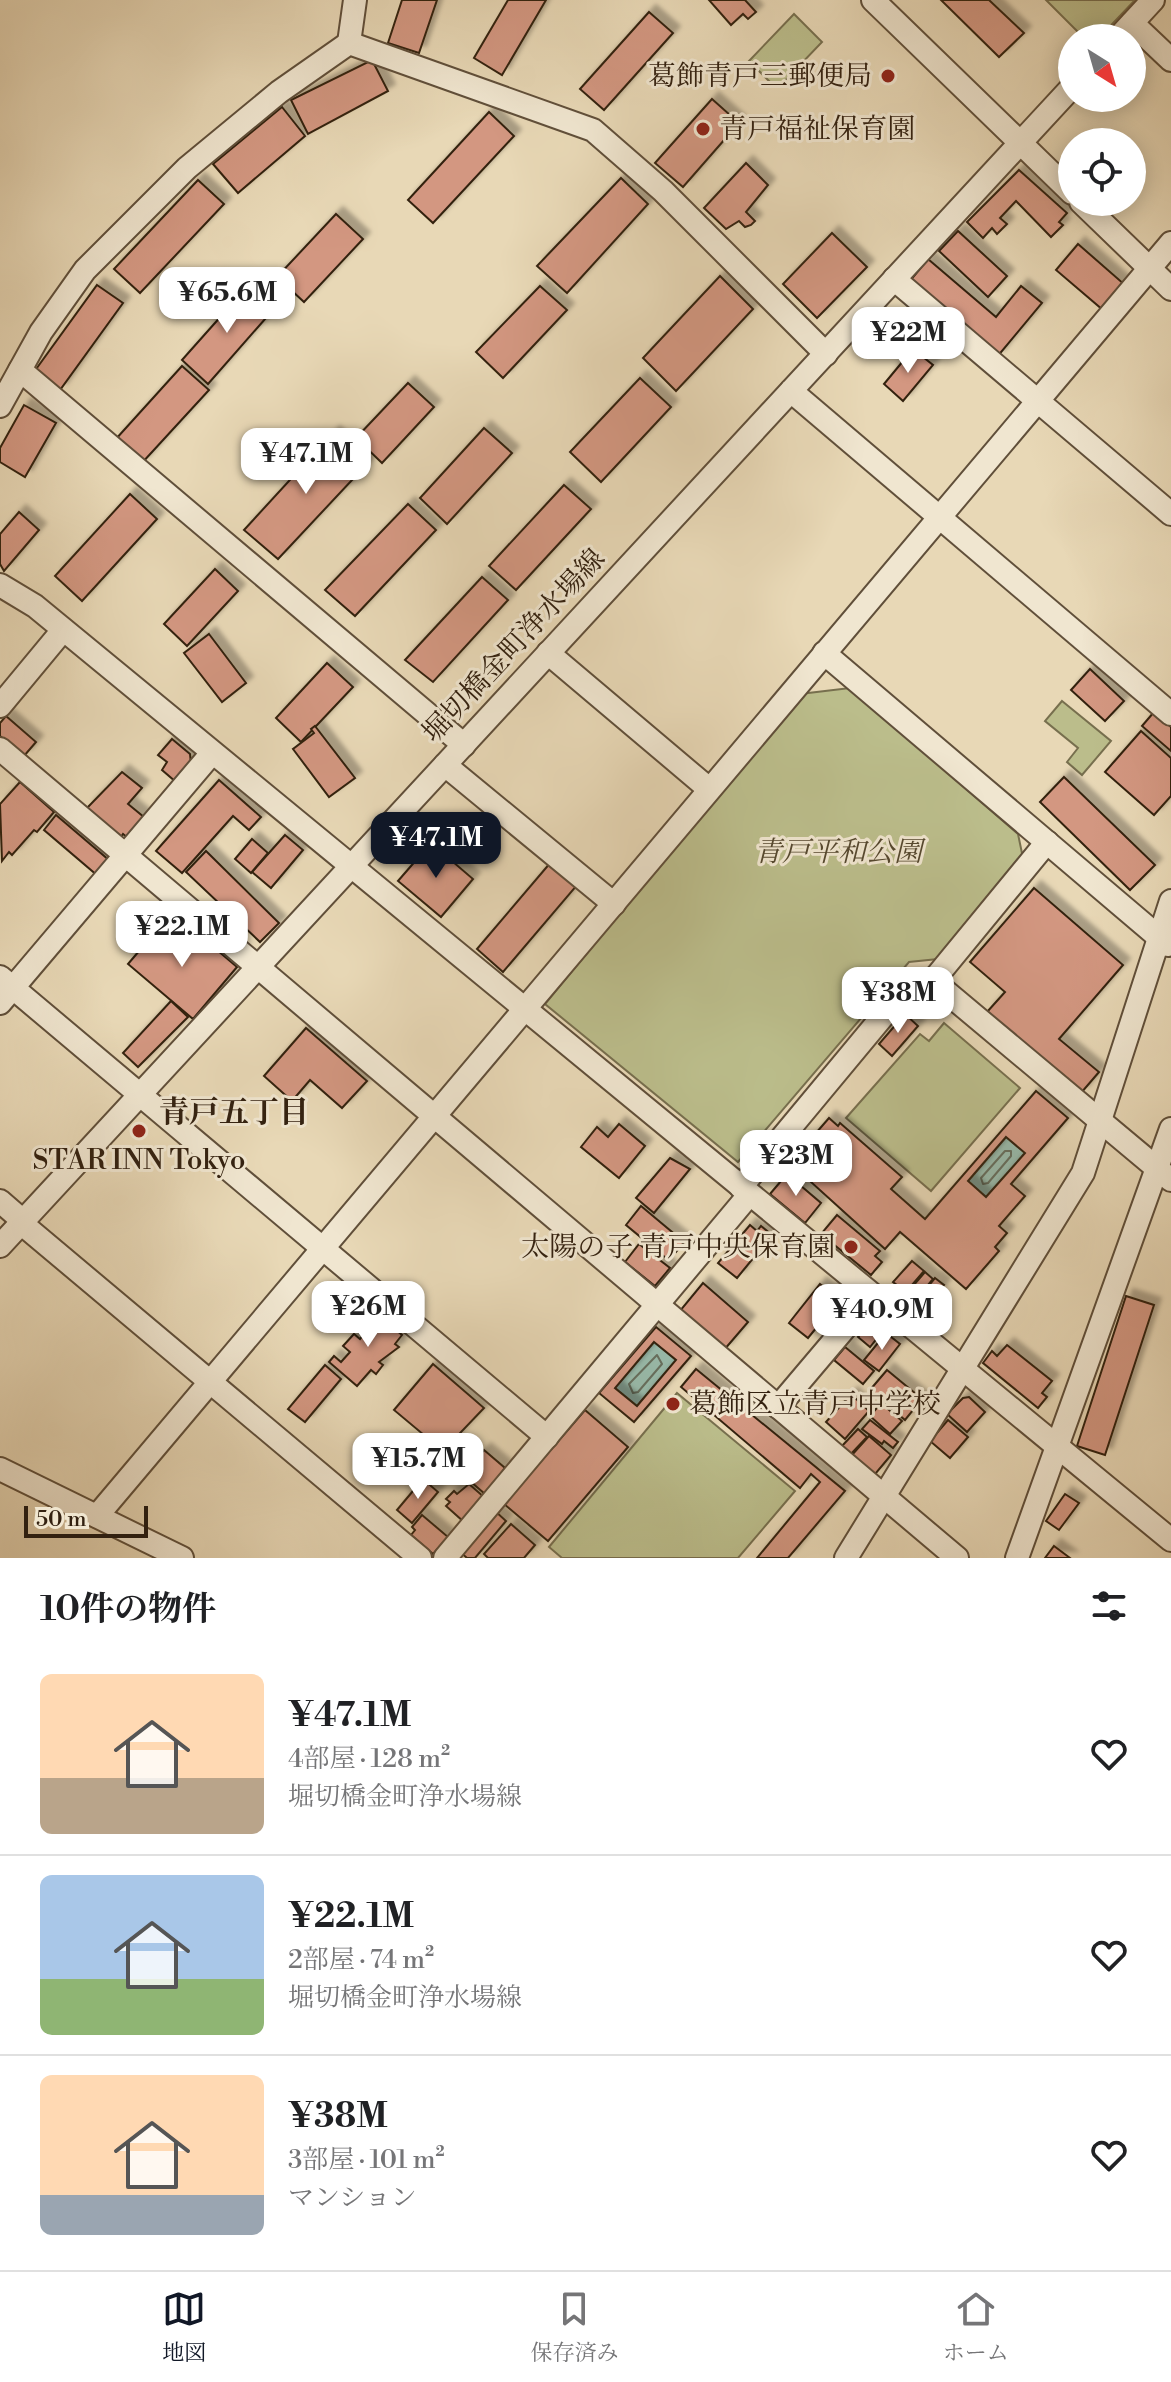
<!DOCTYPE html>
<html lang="ja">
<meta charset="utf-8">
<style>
:root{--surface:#fff;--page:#f6f6f6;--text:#202124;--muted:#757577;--line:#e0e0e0;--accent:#111827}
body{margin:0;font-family:"Libre Bodoni","Noto Serif JP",serif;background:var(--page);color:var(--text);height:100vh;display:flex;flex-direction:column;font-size:30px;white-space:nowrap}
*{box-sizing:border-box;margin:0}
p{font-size:26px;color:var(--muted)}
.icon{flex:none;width:44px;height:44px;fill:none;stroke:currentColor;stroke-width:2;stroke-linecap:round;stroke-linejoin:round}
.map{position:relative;height:1558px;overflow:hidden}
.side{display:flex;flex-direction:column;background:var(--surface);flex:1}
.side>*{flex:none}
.needle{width:52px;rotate:143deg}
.buttons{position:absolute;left:1058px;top:24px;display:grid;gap:16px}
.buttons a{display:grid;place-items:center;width:88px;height:88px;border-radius:50%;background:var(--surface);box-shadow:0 4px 20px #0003;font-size:40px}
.scale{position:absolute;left:24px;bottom:20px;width:124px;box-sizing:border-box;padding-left:8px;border:4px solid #332110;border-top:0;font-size:22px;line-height:28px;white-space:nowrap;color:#332110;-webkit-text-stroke:6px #f0e6d0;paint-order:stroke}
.price{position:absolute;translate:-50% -68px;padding:0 18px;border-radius:16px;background:#fff;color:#222;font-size:26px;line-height:52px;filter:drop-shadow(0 2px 4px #0008)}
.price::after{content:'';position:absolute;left:50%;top:48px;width:24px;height:18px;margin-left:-12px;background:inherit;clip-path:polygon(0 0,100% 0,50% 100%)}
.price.current{background:var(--accent);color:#fff}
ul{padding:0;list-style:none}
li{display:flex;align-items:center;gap:24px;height:200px;padding:0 40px}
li+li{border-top:2px solid var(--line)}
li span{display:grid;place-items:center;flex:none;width:224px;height:160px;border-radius:12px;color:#555}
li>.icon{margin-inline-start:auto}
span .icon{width:96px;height:96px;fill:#fffc;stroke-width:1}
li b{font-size:34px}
h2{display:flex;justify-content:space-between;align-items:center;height:96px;padding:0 40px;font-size:34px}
.tab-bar{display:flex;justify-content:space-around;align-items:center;height:112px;border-top:2px solid var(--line);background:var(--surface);font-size:22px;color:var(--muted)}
.tab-bar a{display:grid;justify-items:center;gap:4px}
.tab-bar .current{color:var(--accent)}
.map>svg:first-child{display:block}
</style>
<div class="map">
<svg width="1171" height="1558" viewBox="0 0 1171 1558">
<defs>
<filter id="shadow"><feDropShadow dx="7" dy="-7" stdDeviation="2" flood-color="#0004"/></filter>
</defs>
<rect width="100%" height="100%" fill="#e8d8b6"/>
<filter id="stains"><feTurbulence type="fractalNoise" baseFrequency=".0025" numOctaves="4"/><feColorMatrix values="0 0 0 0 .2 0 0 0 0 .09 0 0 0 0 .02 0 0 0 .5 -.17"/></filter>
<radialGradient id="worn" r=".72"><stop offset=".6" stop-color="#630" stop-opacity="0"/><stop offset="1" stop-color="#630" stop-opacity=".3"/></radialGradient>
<!-- green -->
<g fill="#bbbd8b" stroke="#776f4e" stroke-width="2">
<polygon points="1046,0 1135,0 1099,38 1084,38"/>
<polygon points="794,14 822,42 779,87 774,86 749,61"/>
<polygon points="850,688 1018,834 1023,858 938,959 909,962 738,1162 545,1004 800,694"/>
<polygon points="1062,701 1111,741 1082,775 1067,762 1078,748 1045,721"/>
<polygon points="944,1023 1020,1088 931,1191 846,1118 920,1034 929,1041"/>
<polygon points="677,1393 795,1491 738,1558 562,1558 549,1547"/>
</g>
<!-- water -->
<g fill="#98baaa" stroke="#707d6c" stroke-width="2">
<polygon points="1006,1137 1025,1153 986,1197 968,1181"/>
<polygon points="654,1342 676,1360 637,1406 615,1388"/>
</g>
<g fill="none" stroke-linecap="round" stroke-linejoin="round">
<!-- shore -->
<g stroke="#666e5d" stroke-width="2">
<polygon points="1005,1151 1011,1151 1011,1156 988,1183 983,1184 981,1178"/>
<polygon points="657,1355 662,1364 638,1392 633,1393 629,1384"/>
</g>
</g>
<!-- building -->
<g fill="#d39781" stroke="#332110" stroke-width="2" fill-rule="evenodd" filter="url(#shadow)">
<polygon points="402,0 437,0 419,53 388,43"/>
<polygon points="508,0 546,0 502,75 474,58"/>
<polygon points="709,0 745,0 756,12 748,19 743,14 731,25"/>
<polygon points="941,0 989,0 1024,33 999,57"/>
<polygon points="649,12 673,33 604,110 580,89"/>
<polygon points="372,60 388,91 308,134 291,100"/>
<polygon points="712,99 739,123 683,187 655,163"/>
<polygon points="282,107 305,136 238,193 213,164"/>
<polygon points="489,112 514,136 433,223 408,200"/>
<polygon points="746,163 768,185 746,212 755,221 751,225 745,227 739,221 726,229 704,208"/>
<polygon points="1019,170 1067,213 1059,222 1063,225 1051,237 1016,201 1000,218 1007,224 997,234 992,228 983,238 967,222"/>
<polygon points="621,178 648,204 567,293 537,266"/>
<polygon points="198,180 224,204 140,293 114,269"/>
<polygon points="336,214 363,239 304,302 277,277"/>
<polygon points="958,231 1007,276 988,297 939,251"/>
<polygon points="832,233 867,267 817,318 783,284"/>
<polygon points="1078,244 1125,285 1103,310 1056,270"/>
<polygon points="928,259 996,317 1021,286 1042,303 997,357 909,282"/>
<polygon points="720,276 753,309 676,391 643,358"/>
<polygon points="97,285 123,303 60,390 34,372"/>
<polygon points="540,286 567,310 503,378 476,352"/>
<polygon points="247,287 273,310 208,384 182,360"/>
<polygon points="913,349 933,365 903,401 884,384"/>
<polygon points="182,366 209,390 141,464 115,440"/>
<polygon points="640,378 671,407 601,482 570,452"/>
<polygon points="408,383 434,407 382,463 356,438"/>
<polygon points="24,405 56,423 25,477 0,462 0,448"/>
<polygon points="484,428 512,453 447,524 420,498"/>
<polygon points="333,433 367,464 278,559 244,530"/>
<polygon points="564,485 591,509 516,590 489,566"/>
<polygon points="130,494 157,519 82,601 55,576"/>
<polygon points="408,504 436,530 355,616 325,590"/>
<polygon points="19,512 39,530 4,571 0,564 0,534"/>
<polygon points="215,569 238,591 187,646 164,624"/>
<polygon points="482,577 508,600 433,682 405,660"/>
<polygon points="209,634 246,683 222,702 184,653"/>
<polygon points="327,663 353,687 301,742 276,718"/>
<polygon points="1090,669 1124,701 1105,721 1071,690"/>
<polygon points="1154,712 1171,727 1171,751 1142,726"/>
<polygon points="6,716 36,742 24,756 0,736 0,723"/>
<polygon points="315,726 355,778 329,797 293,749 314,733 311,729"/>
<polygon points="1141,731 1171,758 1171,796 1154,815 1105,772"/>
<polygon points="172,739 190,754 191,764 176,782 162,770 167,762 158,755"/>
<polygon points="122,772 142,788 128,804 145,818 128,838 123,834 121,837 87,808"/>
<polygon points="1064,777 1155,865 1130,890 1040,802"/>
<polygon points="219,780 261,817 249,830 233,816 182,873 156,851"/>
<polygon points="20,782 54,812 37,832 34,830 12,855 9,852 2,861 0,804"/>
<polygon points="56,815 110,861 98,876 44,830"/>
<polygon points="285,835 303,850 271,888 252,872"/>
<polygon points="252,839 268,853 251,873 235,859"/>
<polygon points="431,843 473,879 441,917 398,881"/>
<polygon points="206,851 279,923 260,942 186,872"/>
<polygon points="551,862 578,884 503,972 477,949"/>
<polygon points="1034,888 1123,965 1059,1039 1099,1072 1081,1093 987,1012 1005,992 970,962"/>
<polygon points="163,923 195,950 204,939 237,967 193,1019 128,964"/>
<polygon points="171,1001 188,1017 138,1067 123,1053"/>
<polygon points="905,1014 918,1026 892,1056 879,1044"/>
<polygon points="306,1028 367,1081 342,1108 310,1080 292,1101 264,1076"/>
<path d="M1036,1091L1068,1118L1011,1184L1025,1196L999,1226L1007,1233L995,1247L999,1251L966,1289L900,1232L885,1249L790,1163L829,1118L838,1126L840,1123L902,1177L891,1189L925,1219ZM1006,1137L1025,1153L986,1197L968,1181Z"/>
<polygon points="619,1124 645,1146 619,1178 581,1147 597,1127 608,1137"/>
<polygon points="670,1158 690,1169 654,1213 636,1198"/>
<polygon points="787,1174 821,1203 805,1223 770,1194"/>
<polygon points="641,1206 684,1242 676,1252 673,1250 666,1258 626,1225"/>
<polygon points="837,1215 880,1251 875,1256 882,1262 871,1275 821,1234"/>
<polygon points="750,1225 757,1231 761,1226 772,1235 737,1278 718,1263"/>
<polygon points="639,1244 670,1268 655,1286 625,1262"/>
<polygon points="912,1261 924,1271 906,1292 893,1282"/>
<polygon points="925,1272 933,1279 909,1308 900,1301"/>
<polygon points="935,1278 944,1285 918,1317 909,1309"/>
<polygon points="703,1283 748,1322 724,1350 679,1312"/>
<polygon points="820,1284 830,1292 834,1286 844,1294 808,1338 789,1323"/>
<polygon points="1126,1296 1154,1305 1105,1455 1077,1446"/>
<polygon points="373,1310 402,1335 395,1344 399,1347 379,1362 383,1365 376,1374 371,1370 357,1386 329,1362 334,1356 341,1362 350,1352 343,1346 354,1334 360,1339 367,1330 361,1325"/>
<polygon points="875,1317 886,1327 870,1347 858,1337"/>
<path d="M656,1327L691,1356L634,1422L599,1393ZM654,1342L676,1360L637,1406L615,1388Z"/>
<polygon points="886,1333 900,1344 879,1371 864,1360"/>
<polygon points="1007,1345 1052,1381 1042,1393 1047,1397 1038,1408 983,1363 992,1351 997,1356"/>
<polygon points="845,1347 874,1371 863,1384 834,1360"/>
<polygon points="433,1364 484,1408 443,1451 394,1410"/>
<polygon points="325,1365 341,1379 305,1422 288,1409"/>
<polygon points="696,1369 845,1491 788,1558 757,1558 820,1482 811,1474 800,1488 681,1387"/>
<polygon points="887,1370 922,1399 905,1420 870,1390"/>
<polygon points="851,1394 869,1411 845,1439 826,1422"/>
<polygon points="969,1397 985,1412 967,1432 947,1414 963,1398"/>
<polygon points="881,1403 902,1421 890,1434 870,1416"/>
<polygon points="585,1410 628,1447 548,1541 504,1504"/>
<polygon points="870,1420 898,1442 893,1448 884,1441 882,1444 862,1429"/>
<polygon points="948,1420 968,1437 950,1458 930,1441"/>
<polygon points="858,1429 867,1437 850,1455 841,1447"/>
<polygon points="869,1436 891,1455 876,1473 871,1473 851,1456"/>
<polygon points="484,1450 505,1468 485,1494 463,1475"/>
<polygon points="423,1479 438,1492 412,1523 397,1510"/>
<polygon points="469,1484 485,1498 464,1522 446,1506 450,1502 446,1499 454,1491 457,1494"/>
<polygon points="1065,1494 1079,1503 1059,1530 1046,1521"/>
<polygon points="494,1510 506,1521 475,1558 467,1558 459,1551"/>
<polygon points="422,1515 448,1537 433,1554 411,1535 415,1530 412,1527"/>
<polygon points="511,1524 535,1545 524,1558 488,1558 484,1554"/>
<polygon points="1054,1546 1070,1558 1045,1558"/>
</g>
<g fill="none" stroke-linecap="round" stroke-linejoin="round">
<!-- minor casing -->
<g stroke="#604f3a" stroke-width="26">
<g id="minor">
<polyline points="873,0 1072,193"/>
<polyline points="1132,23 1171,60"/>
<polyline points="1118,38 1153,0"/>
<polyline points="349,43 355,0"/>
<polyline points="1081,202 1171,289"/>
<polyline points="894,279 1171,514"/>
<polyline points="20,370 464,745"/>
<polyline points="791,391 1171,714"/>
<polyline points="0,406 41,332 85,270 187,168 279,92 349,43 593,130 663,191 826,354"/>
<polyline points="0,585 35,606 1171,1540"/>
<polyline points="548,653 709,789"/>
<polyline points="824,653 1168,945"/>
<polyline points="0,706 63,630"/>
<polyline points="0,749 957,1558"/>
<polyline points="445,765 614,904"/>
<polyline points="0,977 547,1437"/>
<polyline points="936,977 939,986 1171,1180"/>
<polyline points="0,1003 212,753"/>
<polyline points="741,1187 898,998 936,977 1047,842"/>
<polyline points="0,1201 23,1221"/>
<polyline points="21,1223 420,1558"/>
<polyline points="0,1246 1072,87"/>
<polyline points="778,1407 872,1296"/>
<polyline points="0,1469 182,1558"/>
<polyline points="97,1516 1171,243"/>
<polyline points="445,1558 749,1195"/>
<polyline points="846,1558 1083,1173 1171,901"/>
<polyline points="1017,1558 1171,1129"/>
</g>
</g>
<!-- minor -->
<use href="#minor" stroke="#f0e6d0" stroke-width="22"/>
</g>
<!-- markers -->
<g fill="#8f2418" stroke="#f0e6d0" stroke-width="3">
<circle cx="888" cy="76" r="8"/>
<circle cx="703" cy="129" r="8"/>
<circle cx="139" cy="1131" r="8"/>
<circle cx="851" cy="1247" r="8"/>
<circle cx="673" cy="1404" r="8"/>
</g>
<g text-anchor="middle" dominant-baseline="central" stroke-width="6" stroke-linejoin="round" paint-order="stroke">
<!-- poi labels -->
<g font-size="28" fill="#332110" stroke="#f0e6d0" text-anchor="end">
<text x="872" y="76">葛飾青戸三郵便局</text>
<text x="719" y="129" text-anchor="start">青戸福祉保育園</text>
<text x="139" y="1160" text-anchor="middle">STAR INN Tokyo</text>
<text x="835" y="1247">太陽の子 青戸中央保育園</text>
<text x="689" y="1404" text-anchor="start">葛飾区立青戸中学校</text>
</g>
<!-- street labels -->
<g font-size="28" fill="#332110" stroke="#f0e6d0">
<text transform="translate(514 646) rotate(-47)">堀切橋金町浄水場線</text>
</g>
<!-- park labels -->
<g font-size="28" font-style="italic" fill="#55482f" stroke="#f0e6d0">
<text x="838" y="852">青戸平和公園</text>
</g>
<!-- neighbourhood labels -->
<g font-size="30" font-weight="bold" fill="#332110" stroke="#f0e6d0">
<text x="234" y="1113">青戸五丁目</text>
</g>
</g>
<rect width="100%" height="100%" filter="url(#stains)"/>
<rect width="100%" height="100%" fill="url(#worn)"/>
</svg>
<div class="buttons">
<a><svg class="needle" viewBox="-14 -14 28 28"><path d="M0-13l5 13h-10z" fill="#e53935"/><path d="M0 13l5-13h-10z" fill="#757577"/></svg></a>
<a><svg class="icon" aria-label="locate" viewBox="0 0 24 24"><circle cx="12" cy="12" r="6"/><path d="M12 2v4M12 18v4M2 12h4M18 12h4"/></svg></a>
</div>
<div class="scale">50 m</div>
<b class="price" style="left:227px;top:335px">¥65.6M</b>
<b class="price" style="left:908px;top:375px">¥22M</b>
<b class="price" style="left:306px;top:496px">¥47.1M</b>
<b class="price current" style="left:436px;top:880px">¥47.1M</b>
<b class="price" style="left:182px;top:969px">¥22.1M</b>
<b class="price" style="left:898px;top:1035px">¥38M</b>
<b class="price" style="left:796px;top:1198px">¥23M</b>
<b class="price" style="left:368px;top:1349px">¥26M</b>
<b class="price" style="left:882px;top:1352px">¥40.9M</b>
<b class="price" style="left:418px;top:1501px">¥15.7M</b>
</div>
<section class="side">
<h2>10件の物件<svg class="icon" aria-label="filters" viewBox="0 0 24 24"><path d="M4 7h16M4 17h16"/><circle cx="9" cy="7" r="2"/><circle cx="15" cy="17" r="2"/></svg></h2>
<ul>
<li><span style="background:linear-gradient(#ffd9b3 65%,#b9a48a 0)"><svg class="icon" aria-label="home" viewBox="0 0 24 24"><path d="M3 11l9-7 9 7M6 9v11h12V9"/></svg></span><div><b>¥47.1M</b><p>4部屋 · 128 m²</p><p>堀切橋金町浄水場線</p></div><svg class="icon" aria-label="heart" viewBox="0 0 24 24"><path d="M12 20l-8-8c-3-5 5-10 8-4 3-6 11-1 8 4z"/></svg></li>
<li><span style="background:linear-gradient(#a9c7e8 65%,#8fb573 0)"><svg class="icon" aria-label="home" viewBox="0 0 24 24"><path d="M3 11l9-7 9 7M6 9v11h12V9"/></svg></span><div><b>¥22.1M</b><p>2部屋 · 74 m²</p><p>堀切橋金町浄水場線</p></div><svg class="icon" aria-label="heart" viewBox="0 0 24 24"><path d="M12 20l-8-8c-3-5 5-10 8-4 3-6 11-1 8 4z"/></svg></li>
<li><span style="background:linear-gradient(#ffd9b3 75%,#9aa5b1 0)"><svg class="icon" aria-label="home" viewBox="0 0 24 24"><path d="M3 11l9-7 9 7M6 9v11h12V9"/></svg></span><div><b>¥38M</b><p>3部屋 · 101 m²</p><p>マンション</p></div><svg class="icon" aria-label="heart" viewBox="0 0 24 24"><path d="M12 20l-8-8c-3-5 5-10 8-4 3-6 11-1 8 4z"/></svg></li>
</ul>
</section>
<nav class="tab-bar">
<a class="current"><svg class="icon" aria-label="map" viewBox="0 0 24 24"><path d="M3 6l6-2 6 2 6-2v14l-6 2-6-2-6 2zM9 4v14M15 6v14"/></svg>地図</a>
<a><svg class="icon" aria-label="saved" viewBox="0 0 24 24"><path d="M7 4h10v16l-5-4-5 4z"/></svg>保存済み</a>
<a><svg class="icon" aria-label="home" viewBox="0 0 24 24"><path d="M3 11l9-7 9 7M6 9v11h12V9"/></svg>ホーム</a>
</nav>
